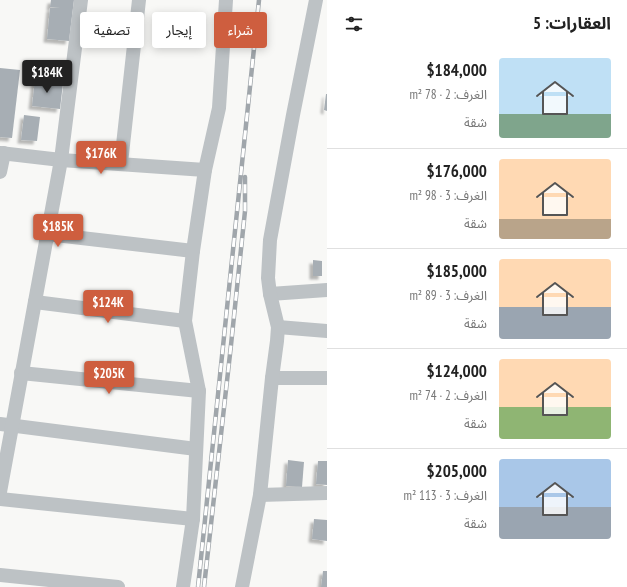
<!DOCTYPE html>
<html lang="ar">
<meta charset="utf-8">
<style>
:root{--surface:#fff;--page:#f6f6f6;--text:#222;--muted:#767676;--line:#e0e0e0;--accent:#ce5e3f}
body{margin:0;font-family:"PT Sans Narrow","Noto Sans Arabic",sans-serif;background:var(--page);color:var(--text);direction:rtl;height:100vh;display:flex;flex-direction:column;font-size:15px;white-space:nowrap}
*{box-sizing:border-box;margin:0}
p{font-size:13px;color:var(--muted)}
.icon{flex:none;width:22px;height:22px;fill:none;stroke:currentColor;stroke-width:2;stroke-linecap:round;stroke-linejoin:round}
.map{position:relative;flex:1;overflow:hidden;direction:ltr}
.details{display:flex;flex-direction:column;background:var(--surface);width:300px}
.details>*{flex:none}
.guide{position:absolute;left:12px;top:12px;width:255px;height:36px;direction:rtl;display:flex;gap:8px}
.price{position:absolute;translate:-50% -34px;padding:0 9px;border-radius:4px;background:var(--accent);color:#fff;font-size:13px;line-height:26px;filter:drop-shadow(0 1px 2px #0008)}
.price::after{content:'';position:absolute;left:50%;top:24px;width:12px;height:9px;margin-left:-6px;background:inherit;clip-path:polygon(0 0,100% 0,50% 100%)}
.price.active{background:#222;color:#fff}
ul{padding:0;list-style:none}
li{display:flex;align-items:center;gap:12px;height:100px;padding:0 16px}
li+li{border-top:1px solid var(--line)}
li span{display:grid;place-items:center;flex:none;width:112px;height:80px;border-radius:4px;color:#555}
li>.icon{margin-inline-start:auto}
span .icon{width:48px;height:48px;fill:#fffc;stroke-width:1}
li b{font-size:17px}
h2{display:flex;justify-content:space-between;align-items:center;height:48px;padding:0 16px;font-size:17px}
.tag{padding:0 14px;border-radius:4px;background:var(--surface);box-shadow:0 2px 10px #0003;font-size:14px;line-height:36px}
.tag.active{background:var(--accent);color:#fff}
main{display:flex;flex:1;min-height:0}
.map>svg:first-child{display:block}
</style>
<main>
<section class="details">
<h2>العقارات: 5<svg class="icon" aria-label="filters" viewBox="0 0 24 24"><path d="M4 7h16M4 17h16"/><circle cx="9" cy="7" r="2"/><circle cx="15" cy="17" r="2"/></svg></h2>
<ul>
<li><span style="background:linear-gradient(#bfe0f5 70%,#7fa58c 0)"><svg class="icon" aria-label="home" viewBox="0 0 24 24"><path d="M3 11l9-7 9 7M6 9v11h12V9"/></svg></span><div><b>$184,000</b><p>الغرف: 2 · 78 m²</p><p>شقة</p></div></li>
<li><span style="background:linear-gradient(#ffd9b3 75%,#b9a48a 0)"><svg class="icon" aria-label="home" viewBox="0 0 24 24"><path d="M3 11l9-7 9 7M6 9v11h12V9"/></svg></span><div><b>$176,000</b><p>الغرف: 3 · 98 m²</p><p>شقة</p></div></li>
<li><span style="background:linear-gradient(#ffd9b3 60%,#9aa5b1 0)"><svg class="icon" aria-label="home" viewBox="0 0 24 24"><path d="M3 11l9-7 9 7M6 9v11h12V9"/></svg></span><div><b>$185,000</b><p>الغرف: 3 · 89 m²</p><p>شقة</p></div></li>
<li><span style="background:linear-gradient(#ffd9b3 60%,#8fb573 0)"><svg class="icon" aria-label="home" viewBox="0 0 24 24"><path d="M3 11l9-7 9 7M6 9v11h12V9"/></svg></span><div><b>$124,000</b><p>الغرف: 2 · 74 m²</p><p>شقة</p></div></li>
<li><span style="background:linear-gradient(#a9c7e8 60%,#9aa5b1 0)"><svg class="icon" aria-label="home" viewBox="0 0 24 24"><path d="M3 11l9-7 9 7M6 9v11h12V9"/></svg></span><div><b>$205,000</b><p>الغرف: 3 · 113 m²</p><p>شقة</p></div></li>
</ul>
</section>
<div class="map">
<svg width="327" height="587" viewBox="0 0 327 587">
<defs>
<filter id="shadow"><feDropShadow dx="-3.5" dy="3.5" stdDeviation="1" flood-color="#0004"/></filter>
</defs>
<rect width="100%" height="100%" fill="#f8f8f6"/>
<!-- building -->
<g fill="#a7aeb4" filter="url(#shadow)">
<polygon points="51,0 74,0 69,41 47,39 50,8 60,8 50,7"/>
<polygon points="36,65 53,67 52,80 35,79"/>
<polygon points="0,68 20,70 12,138 0,137"/>
<polygon points="35,79 63,83 60,109 32,106"/>
<polygon points="326,94 327,94 327,111 324,110"/>
<polygon points="24,115 40,117 37,141 21,140"/>
<polygon points="313,260 322,261 322,276 313,276"/>
<polygon points="288,460 304,462 302,487 286,486"/>
<polygon points="318,461 327,461 327,485 316,484"/>
<polygon points="314,519 327,520 327,541 312,539"/>
<polygon points="323,571 327,571 327,587 321,587"/>
</g>
<g fill="none" stroke-linecap="round" stroke-linejoin="round">
<!-- minor -->
<g stroke="#bdc2c5" stroke-width="14">
<polyline points="0,153 61,160 205,170"/>
<polyline points="121,163 139,0"/>
<polyline points="0,172 4,153"/>
<polyline points="47,234 193,251"/>
<polyline points="270,294 327,290"/>
<polyline points="35,302 185,321"/>
<polyline points="278,327 327,331"/>
<polyline points="21,373 199,391"/>
<polyline points="272,378 327,378"/>
<polyline points="0,424 196,449"/>
<polyline points="0,492 61,160 81,0"/>
<polyline points="260,495 327,493"/>
<polyline points="0,499 193,519"/>
<polyline points="0,575 118,587"/>
<polyline points="183,587 193,519 199,391 185,321 193,251 205,170 219,108 226,0"/>
<polyline points="242,587 260,495 272,378 277,341 278,327 270,294 268,278 270,240 293,115 316,0"/>
</g>
<!-- rail casing -->
<g stroke="#a0a6ab" stroke-width="4.5">
<g id="rail">
<polyline points="198,587 259,0"/>
<polyline points="204,587 231,345 245,211 245,177"/>
</g>
</g>
<!-- rail -->
<use href="#rail" stroke="#fff" stroke-width="3" stroke-dasharray="9" stroke-linecap="butt"/>
</g>
</svg>
<b class="price active" style="left:47px;top:94px">$184K</b>
<b class="price" style="left:101px;top:175px">$176K</b>
<b class="price" style="left:58px;top:248px">$185K</b>
<b class="price" style="left:108px;top:324px">$124K</b>
<b class="price" style="left:109px;top:395px">$205K</b>
<div class="guide">
<a class="tag active">شراء</a>
<a class="tag">إيجار</a>
<a class="tag">تصفية</a>
</div>
</div>
</main>
